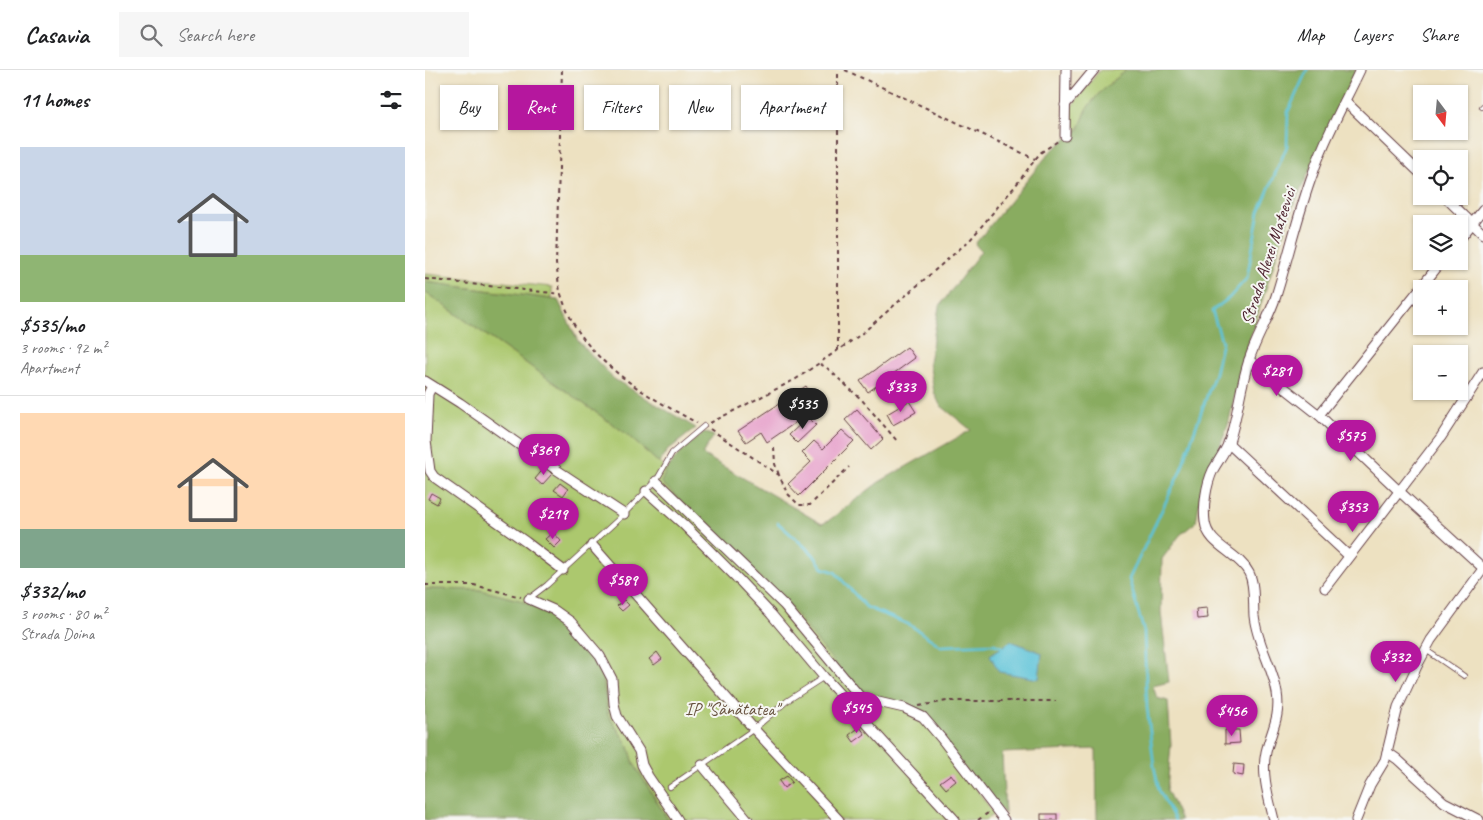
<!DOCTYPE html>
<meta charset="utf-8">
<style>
:root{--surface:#fff;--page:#f6f6f6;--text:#202124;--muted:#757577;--line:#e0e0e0;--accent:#b5179e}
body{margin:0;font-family:Caveat,sans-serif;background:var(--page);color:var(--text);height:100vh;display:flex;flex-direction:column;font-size:19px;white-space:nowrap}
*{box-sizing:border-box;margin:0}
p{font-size:16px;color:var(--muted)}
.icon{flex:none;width:28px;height:28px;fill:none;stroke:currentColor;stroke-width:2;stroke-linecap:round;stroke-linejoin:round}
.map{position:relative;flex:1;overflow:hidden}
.drawer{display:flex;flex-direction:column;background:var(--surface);width:425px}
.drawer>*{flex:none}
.hud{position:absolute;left:15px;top:15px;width:475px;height:45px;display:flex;gap:10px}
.needle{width:32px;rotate:164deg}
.fabs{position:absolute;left:988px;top:15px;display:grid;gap:10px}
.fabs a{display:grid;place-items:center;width:55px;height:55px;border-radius:0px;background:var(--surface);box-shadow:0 1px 4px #0004;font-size:25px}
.price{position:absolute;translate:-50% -42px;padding:0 11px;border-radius:18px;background:var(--accent);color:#fff;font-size:16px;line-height:32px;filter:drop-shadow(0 1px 2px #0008)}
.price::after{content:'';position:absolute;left:50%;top:30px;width:15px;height:11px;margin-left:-8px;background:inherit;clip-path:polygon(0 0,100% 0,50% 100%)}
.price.selected{background:#222;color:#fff}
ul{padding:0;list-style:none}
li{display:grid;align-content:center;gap:10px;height:265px;padding:0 20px}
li+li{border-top:1px solid var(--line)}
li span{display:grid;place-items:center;height:155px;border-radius:0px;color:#555}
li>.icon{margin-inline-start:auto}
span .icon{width:90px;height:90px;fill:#fffc;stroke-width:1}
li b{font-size:21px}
h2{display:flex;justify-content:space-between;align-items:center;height:60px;padding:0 20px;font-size:21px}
.chip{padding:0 18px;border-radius:0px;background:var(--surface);box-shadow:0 1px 4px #0004;font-size:18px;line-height:45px}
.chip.selected{background:var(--accent);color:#fff}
header{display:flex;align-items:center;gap:30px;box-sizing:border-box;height:70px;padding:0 25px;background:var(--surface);border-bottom:1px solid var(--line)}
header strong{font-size:24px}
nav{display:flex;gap:28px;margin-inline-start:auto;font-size:18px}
.search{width:350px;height:45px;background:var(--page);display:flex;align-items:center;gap:12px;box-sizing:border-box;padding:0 18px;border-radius:0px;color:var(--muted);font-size:19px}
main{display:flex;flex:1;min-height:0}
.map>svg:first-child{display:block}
</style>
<header>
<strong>Casavia</strong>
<div class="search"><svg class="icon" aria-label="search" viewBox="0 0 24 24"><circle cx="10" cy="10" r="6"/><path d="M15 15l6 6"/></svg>Search here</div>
<nav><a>Map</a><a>Layers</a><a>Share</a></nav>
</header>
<main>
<section class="drawer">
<h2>11 homes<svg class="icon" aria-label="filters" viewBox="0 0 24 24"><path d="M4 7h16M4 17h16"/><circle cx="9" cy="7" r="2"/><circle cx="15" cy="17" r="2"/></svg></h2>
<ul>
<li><span style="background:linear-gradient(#c9d6e8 70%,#8fb573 0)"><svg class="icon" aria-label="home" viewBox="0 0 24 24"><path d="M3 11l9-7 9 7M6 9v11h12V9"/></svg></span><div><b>$535/mo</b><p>3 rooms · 92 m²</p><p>Apartment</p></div></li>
<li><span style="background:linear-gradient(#ffd9b3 75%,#7fa58c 0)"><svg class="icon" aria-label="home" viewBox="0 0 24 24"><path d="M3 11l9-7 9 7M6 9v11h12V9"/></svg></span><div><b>$332/mo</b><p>3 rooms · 80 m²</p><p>Strada Doina</p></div></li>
</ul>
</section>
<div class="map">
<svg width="1058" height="750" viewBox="0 0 1058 750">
<rect width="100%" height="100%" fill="#f6f6f2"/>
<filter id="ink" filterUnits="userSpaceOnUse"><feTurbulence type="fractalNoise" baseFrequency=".02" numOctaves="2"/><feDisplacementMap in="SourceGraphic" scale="10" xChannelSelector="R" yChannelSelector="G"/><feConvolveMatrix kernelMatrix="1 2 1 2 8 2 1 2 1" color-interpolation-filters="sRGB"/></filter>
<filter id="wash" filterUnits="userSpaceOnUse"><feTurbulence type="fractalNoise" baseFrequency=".0096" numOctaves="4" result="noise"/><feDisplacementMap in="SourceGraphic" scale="20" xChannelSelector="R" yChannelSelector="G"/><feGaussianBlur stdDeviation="1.12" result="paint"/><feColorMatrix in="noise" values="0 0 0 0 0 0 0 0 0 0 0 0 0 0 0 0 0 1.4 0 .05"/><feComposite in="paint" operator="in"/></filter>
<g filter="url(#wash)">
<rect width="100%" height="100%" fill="#ede1c1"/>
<!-- green -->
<g fill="#acc86e" stroke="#7b744c">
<path d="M675,0H702C688,11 674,21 664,36C656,49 660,55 645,66L646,37Z"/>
<polygon points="0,204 127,217 127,229 0,212"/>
<polygon points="0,222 199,362 241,399 237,413 482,635 499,644 569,744 560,750 243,750 209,694 204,677 183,645 176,598 129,545 94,530 55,520 0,519"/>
</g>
<!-- forest -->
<g fill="#89ac61" stroke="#6a6646">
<path d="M702,0H931L866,141L818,290L803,355L776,423L771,452L755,465L737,489L736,542L744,612L728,616L732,628L743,631L746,675L742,720L756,750H672L671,679L577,683L580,744L482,635L452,627L427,615L362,533L236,412C245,389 261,377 279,362L289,366L277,384L397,454L403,451L454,412L546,360L515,335L509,322L504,292L514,237L556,181L550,174L625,82L654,59L663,37L677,20Z"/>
<polygon points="0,212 133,230 153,271 189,309 271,358 243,380 234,393 199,362 0,222"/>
<polygon points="0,519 55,520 94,530 129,545 176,598 183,645 204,677 209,694 243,750 0,750"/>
</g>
<!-- water -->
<polygon fill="#5bc3d8" stroke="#527182" points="586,571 617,583 614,609 574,602 565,585"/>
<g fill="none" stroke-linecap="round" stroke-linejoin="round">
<!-- stream -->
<g stroke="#5bc3d8" stroke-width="2.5">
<polyline points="353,453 388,484 398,498 410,502 441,537 485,555 516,576 569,574 577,577"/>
<polyline points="750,750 734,720 729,696 722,637 719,562 704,509 755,402 790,303 797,272 787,241 804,228 822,208 834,142 862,76 863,42 882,0"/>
</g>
</g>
<g id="blocks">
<!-- building -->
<g fill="#e7a1cb">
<polygon points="482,277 490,288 443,322 435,311"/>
<polygon points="381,316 390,330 385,333 389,340 342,372 336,362 321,372 313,361"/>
<polygon points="484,331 491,342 468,355 462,344"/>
<polygon points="432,339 458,369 446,380 420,350"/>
<polygon points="383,347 391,355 372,373 364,365"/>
<polygon points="417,360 429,371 374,426 363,414 386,392 377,383 389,371 398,379"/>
<polygon points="120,397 127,404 117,415 110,409"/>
<polygon points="135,413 143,419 138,426 129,420"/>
<polygon points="6,423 15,428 12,434 3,429"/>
<polygon points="128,462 136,471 129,478 120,469"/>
<polygon points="199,530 204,535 197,541 192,536"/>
<polygon points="782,538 783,548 772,549 771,539"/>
<polygon points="232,582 237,589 229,595 224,589"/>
<polygon points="435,657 440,664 429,672 424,665"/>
<polygon points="800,660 814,660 815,673 800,674"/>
<polygon points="809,694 819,695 818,706 808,704"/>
<polygon points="526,704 531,711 521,719 515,712"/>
<polygon points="362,706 367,712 359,718 354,711"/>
<rect x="616" y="744" width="16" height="6"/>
</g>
</g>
</g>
<g filter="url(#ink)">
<use href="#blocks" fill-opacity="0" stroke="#623c42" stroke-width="1"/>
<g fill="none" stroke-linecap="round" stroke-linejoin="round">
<!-- service casing -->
<g stroke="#623c42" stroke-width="6">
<g id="service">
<polyline points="1057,37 1058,36"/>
<polyline points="105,528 122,515 199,444 231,411 247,383 279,356"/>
<polyline points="1001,580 1039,606"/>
<polyline points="245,717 329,659 362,631 399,607"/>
</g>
</g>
<!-- minor casing -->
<g stroke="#623c42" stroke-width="11">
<g id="minor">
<polyline points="920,31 996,104"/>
<polyline points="640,35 669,0"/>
<polyline points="640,66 641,0"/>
<polyline points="1019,126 1058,164"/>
<polyline points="1034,170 1058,140"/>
<polyline points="824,290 894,345 975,422 1058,498"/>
<polyline points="0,311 35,333 106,383 199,444"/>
<polyline points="7,316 3,324 1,371 5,401 9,407 101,472 138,500"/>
<polyline points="894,345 1017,191"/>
<polyline points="803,373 924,486"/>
<polyline points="231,411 359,535 436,628 479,638 498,647 516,668 579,750"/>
<polyline points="221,421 258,454 315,511 346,544 399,607 530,750"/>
<polyline points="167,475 329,659 414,750"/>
<polyline points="900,518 1016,367 1058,302"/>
<polyline points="104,529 129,540 146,552 175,586 187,609 189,634 192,646 214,681 217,695 223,706 253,750"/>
<polyline points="962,682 972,689 1019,732 1054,750"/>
<polyline points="277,695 323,750"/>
<path d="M849,750C844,729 836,704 841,682C846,661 856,647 852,623C848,597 832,574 829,546C828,532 830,515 824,503C813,482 783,476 780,452C778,436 781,415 788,400C793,391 800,382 804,372C813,345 815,317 824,290C831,268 844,248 851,226C864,185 873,143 888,103C900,67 919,34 935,0"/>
<polyline points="931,750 945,715 960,690 973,637 992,596 1006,570 1058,499"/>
</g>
</g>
<!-- path -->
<g stroke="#623c42" stroke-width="2" stroke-dasharray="4 4" stroke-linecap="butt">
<path d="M137,0L131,194C133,204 133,215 136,224C155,289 217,323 272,353"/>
<polyline points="420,0 610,89"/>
<polyline points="0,209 136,224"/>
<polyline points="413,280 413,0"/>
<polyline points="395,294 401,297 437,330 473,372"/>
<polyline points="285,353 371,309 435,265 545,170 591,115 615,83 633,71"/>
<polyline points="285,359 354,405 362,423 374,435 385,435 424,397"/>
<polyline points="349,377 350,394 354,405"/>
<polyline points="0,515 49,515 96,527"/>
<polyline points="494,636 522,631 631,631"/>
<polyline points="553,750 563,743"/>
</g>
<!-- service -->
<use href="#service" stroke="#fff" stroke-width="4.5"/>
<!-- minor -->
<use href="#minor" stroke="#fff" stroke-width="9"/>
</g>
</g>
<g text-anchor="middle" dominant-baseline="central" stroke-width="4" stroke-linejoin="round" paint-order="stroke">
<!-- street labels -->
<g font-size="18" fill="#4a1f2b" stroke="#f6f6f2">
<text transform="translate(843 186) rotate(-72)">Strada Alexei Mateevici</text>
</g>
<!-- park labels -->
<g font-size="18" fill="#67523f" stroke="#f6f6f2">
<text x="307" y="639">IP "Sănătatea"</text>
</g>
</g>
</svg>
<div class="fabs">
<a><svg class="needle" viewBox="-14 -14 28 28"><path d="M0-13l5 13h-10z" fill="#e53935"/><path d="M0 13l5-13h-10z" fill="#757577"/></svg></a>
<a><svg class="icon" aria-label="locate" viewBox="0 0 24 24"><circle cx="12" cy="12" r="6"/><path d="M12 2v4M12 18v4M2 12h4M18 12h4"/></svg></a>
<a><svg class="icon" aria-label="layers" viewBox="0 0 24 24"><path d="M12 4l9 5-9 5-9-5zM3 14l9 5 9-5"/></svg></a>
<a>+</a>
<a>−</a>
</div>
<b class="price" style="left:852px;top:327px">$281</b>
<b class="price" style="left:476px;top:343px">$333</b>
<b class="price selected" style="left:378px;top:360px">$535</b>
<b class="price" style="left:926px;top:392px">$575</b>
<b class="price" style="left:119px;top:406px">$369</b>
<b class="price" style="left:928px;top:463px">$353</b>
<b class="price" style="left:128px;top:470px">$219</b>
<b class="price" style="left:198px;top:536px">$589</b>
<b class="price" style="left:971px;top:613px">$332</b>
<b class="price" style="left:432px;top:664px">$545</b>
<b class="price" style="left:807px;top:667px">$456</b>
<div class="hud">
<a class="chip">Buy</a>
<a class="chip selected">Rent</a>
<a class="chip">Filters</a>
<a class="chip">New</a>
<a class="chip">Apartment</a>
</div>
</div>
</main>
